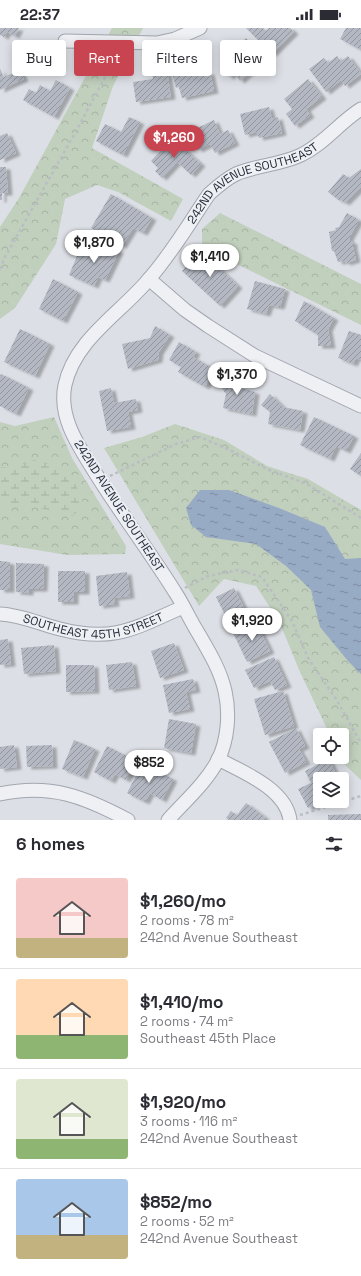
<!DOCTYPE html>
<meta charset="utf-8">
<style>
:root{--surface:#fff;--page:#f7f7f7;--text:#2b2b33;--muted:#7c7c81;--line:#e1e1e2;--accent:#c84451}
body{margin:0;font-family:"Space Grotesk",sans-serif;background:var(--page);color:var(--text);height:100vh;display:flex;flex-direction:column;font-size:15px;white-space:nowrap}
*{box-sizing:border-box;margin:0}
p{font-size:13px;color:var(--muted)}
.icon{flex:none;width:22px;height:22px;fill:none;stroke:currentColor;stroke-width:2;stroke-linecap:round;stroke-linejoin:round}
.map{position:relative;height:792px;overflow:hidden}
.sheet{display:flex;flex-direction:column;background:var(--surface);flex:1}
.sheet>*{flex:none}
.top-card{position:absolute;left:12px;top:12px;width:337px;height:36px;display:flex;gap:8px}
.controls{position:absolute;left:313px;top:700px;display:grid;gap:8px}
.controls a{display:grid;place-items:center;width:36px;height:36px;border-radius:4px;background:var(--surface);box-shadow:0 2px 10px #0003;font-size:20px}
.price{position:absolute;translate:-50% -34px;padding:0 9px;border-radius:14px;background:#fff;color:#222;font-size:13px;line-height:26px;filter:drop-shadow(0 1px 2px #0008)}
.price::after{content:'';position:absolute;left:50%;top:24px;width:12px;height:9px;margin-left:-6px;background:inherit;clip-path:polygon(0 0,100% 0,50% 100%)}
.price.selected{background:var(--accent);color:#fff}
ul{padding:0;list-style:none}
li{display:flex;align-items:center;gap:12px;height:100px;padding:0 16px}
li+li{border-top:1px solid var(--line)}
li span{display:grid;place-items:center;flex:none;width:112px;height:80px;border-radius:4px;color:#555}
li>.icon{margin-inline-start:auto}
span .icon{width:48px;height:48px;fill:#fffc;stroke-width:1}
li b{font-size:17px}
h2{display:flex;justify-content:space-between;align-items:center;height:48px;padding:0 16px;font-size:17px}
.tag{padding:0 14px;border-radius:4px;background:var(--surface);box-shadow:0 2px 10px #0003;font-size:14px;line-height:36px}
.tag.selected{background:var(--accent);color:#fff}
.status{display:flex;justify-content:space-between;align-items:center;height:28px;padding:0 20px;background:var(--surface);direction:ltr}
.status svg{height:11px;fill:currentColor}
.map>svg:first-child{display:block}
</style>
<div class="status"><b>22:37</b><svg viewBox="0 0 49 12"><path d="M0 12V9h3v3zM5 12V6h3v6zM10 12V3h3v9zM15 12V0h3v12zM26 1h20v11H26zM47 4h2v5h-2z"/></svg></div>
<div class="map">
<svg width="361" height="792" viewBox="0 0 361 792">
<defs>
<pattern id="forest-crowns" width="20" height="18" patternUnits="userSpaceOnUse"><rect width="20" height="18" fill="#c1cfbd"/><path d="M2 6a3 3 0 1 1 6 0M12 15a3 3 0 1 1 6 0" fill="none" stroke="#a6b2a3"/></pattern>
<pattern id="wetland-marsh" width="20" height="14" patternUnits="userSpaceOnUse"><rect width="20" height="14" fill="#c1cfbd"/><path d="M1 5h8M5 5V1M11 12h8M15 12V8" fill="none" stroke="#a6b2a3"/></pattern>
<pattern id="water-ripples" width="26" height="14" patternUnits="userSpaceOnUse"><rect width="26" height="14" fill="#98abc5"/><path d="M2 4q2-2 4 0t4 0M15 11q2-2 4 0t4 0" fill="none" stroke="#7c8ca1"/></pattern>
<pattern id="building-hatch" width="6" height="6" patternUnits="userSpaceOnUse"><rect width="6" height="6" fill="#b3b8c2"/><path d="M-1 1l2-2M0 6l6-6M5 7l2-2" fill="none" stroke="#91969f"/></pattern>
<filter id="shadow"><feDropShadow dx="4.5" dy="2.5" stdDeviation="1" flood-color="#0004"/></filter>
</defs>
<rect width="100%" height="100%" fill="#dcdfe5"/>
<!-- forest -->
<g fill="url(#forest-crowns)">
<polygon points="112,0 143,0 113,58 92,120 183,171 171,193 118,164 97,157 65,171 56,216 15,280 0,291 0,199 19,170"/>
<polygon points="220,185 361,256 361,297 202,219 202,201"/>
<polygon points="54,389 72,430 126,518 125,526 67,527 0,516 0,394 15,398"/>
<polygon points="175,396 224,412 267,438 308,451 361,482 361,752 343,735 340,729 342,729 342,707 330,707 300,644 279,593 256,558 224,551 199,578 104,420 142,409"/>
</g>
<!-- wetland -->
<polygon fill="url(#wetland-marsh)" points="34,432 70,442 84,477 73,488 17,475 0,475 0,439 9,440"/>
<!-- water -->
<polygon fill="url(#water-ripples)" points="200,462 229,462 279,480 325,499 345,531 361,530 361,646 348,633 320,599 311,562 286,538 256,516 206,509 191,497 186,480"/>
<!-- building -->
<g fill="url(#building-hatch)" filter="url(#shadow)">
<polygon points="0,0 19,0 15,8 7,4 4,9 0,7"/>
<polygon points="246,0 263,0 266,3 269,0 290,0 294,4 272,26"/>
<polygon points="346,0 361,0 361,22 340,11"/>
<polygon points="246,10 257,22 252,27 260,35 240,53 234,45 229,49 221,40 235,27 232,23"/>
<polygon points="337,28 341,33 348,28 361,46 345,58 341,52 326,64 309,41 324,30 328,35"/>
<polygon points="166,36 171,69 136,74 133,54 153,51 151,39"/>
<polygon points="192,37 195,47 210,44 214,63 182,70 179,59 176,60 171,42"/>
<polygon points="0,41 4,49 20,42 24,51 0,62"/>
<polygon points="308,51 322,69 306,81 310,87 295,98 286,86 292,81 284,71"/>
<polygon points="56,52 70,60 54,89 23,72 29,61 36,65 40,57 50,63"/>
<polygon points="269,79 272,91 278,89 282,105 259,110 257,104 245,107 240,86"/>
<polygon points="129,89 140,94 123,127 96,113 105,96 121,104"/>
<polygon points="214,92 220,106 228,102 235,115 215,125 210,116 198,122 189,104"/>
<polygon points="7,105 16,125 0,132 0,108"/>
<polygon points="172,110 201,136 191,147 177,134 162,150 155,143 158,140 151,133"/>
<polygon points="0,139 6,139 8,165 2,165 2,172 0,172"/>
<polygon points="361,141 361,159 345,175 341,172 340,173 328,164 343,146 349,150"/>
<polygon points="111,166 152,190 143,205 133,200 122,218 91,200"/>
<polygon points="347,185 359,192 349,210 350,213 353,214 353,219 356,232 346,235 345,233 338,234 334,223 332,223 329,204 336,202 335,200 339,199"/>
<polygon points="98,214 119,223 105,252 98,249 94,258 69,247 80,221 92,227"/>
<polygon points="201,223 238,258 220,278 182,243"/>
<polygon points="53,251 78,264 63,293 39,281"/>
<polygon points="255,253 285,261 280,279 269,277 266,286 247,281"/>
<polygon points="304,273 334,290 328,301 331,318 318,318 318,307 295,293"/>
<polygon points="155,298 170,307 159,324 158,332 128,341 122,316 150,310"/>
<polygon points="20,301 50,316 35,348 4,334"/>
<polygon points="349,303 361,307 361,332 356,330 353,336 338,330"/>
<polygon points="179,314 196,324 193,329 214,341 205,359 178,344 181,339 169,332"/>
<polygon points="229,344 238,359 255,364 252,386 223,380 226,366 217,353"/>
<polygon points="1,346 29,360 16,386 0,378 0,348"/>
<polygon points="111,360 114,375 136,371 138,382 128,384 131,399 107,403 99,363"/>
<polygon points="270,366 283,379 303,383 300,402 268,396 270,384 261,377"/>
<polygon points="314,389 354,408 346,423 336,418 330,431 300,417"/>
<polygon points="361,425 361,448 350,441"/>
<polygon points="0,533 10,534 10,562 0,562"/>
<polygon points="16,535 44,536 43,561 29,561 29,565 16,564"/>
<polygon points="58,543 85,543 85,564 74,564 74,574 58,574"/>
<polygon points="127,544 130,568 114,570 115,576 99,578 96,548"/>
<polygon points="234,560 248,588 230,597 216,569"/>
<polygon points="256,594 270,623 247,634 233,605"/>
<polygon points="8,611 11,636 0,637 0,612"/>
<polygon points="174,615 184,642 160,650 151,623"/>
<polygon points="54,617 56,643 24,646 21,620"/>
<polygon points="274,629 287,657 275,662 270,653 254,660 245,642"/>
<polygon points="132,634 136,658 109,662 106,637"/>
<polygon points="66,637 94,637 95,663 66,664"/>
<polygon points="193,651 196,662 186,664 190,681 169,685 163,657"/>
<polygon points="283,663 294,698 265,707 254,671"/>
<polygon points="169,691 196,696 191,725 164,720"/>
<polygon points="296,700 305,718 299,721 306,734 285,745 269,714"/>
<polygon points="74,712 95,721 83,749 62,741"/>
<polygon points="14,717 17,739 0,741 0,719"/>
<polygon points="52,717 53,738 27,739 26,718"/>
<polygon points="107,718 136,733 126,752 115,746 111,753 94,744"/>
<polygon points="329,731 338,751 320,751 320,773 323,773 308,780 298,761 311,755 305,743"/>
<polygon points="142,736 173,751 162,772 150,765 145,774 127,765"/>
<polygon points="246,775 265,789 263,792 229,792 226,790 231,783 237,787"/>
<polygon points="361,786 361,792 328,792 328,787"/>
</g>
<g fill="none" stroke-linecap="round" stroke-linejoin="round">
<!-- minor casing -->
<g stroke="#a2a6af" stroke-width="15">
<g id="minor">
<polyline points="65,13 157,15 175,11 200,0"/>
<polyline points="149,251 185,282 208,298 255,328 361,378"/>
<path id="s1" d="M0,586C21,587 40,596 60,601C114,615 135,600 183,579"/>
<path d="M218,731C243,744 286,761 290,792"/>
<path d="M0,766C50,755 85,769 128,792"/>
<path id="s2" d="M168,792C185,773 206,755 218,732C228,712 230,685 225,663C220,641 208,622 197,603C189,590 183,576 175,564C150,524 121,486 96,446C80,420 58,390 65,357C75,311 121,285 149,251C172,225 190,194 209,166C218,158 226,151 236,146C257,137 280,137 301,127C324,116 340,94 361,81"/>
</g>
</g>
<!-- path -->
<g stroke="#babdc4" stroke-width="2.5" stroke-dasharray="3 3" stroke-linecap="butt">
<polyline points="0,241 5,229 75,105 117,27"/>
<polyline points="110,448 176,416 200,409 230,422 267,441 307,456 361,490"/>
<polyline points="185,560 208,548 238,542 262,549 292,593 308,630 336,671 361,715"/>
<polyline points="300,787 361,768"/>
</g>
<!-- minor -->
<use href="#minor" stroke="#eef0f4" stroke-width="13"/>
</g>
<g text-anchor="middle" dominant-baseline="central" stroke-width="4" stroke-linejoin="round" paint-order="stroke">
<!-- street labels -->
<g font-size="12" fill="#262d3b" stroke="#ebeef3">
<text stroke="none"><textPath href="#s2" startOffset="783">242ND AVENUE SOUTHEAST</textPath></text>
<text transform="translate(119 478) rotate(57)">242ND AVENUE SOUTHEAST</text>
<text stroke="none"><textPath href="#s1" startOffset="96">SOUTHEAST 45TH STREET</textPath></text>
</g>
</g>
</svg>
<div class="controls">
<a><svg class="icon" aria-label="locate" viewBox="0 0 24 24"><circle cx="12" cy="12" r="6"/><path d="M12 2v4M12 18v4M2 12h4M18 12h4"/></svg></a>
<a><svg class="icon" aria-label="layers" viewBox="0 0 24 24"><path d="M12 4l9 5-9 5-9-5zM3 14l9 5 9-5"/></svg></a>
</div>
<b class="price selected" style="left:174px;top:131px">$1,260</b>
<b class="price" style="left:94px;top:236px">$1,870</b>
<b class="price" style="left:210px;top:250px">$1,410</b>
<b class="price" style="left:237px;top:368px">$1,370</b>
<b class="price" style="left:252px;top:614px">$1,920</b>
<b class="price" style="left:149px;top:756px">$852</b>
<div class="top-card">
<a class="tag">Buy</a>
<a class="tag selected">Rent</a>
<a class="tag">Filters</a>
<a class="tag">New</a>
</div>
</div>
<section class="sheet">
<h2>6 homes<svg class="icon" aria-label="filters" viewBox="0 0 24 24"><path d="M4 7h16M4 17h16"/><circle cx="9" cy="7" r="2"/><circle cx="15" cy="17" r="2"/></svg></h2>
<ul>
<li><span style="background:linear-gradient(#f6c9c9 75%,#c2b280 0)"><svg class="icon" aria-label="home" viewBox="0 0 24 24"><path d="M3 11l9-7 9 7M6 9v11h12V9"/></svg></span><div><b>$1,260/mo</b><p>2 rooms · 78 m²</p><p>242nd Avenue Southeast</p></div></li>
<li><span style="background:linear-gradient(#ffd9b3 70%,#8fb573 0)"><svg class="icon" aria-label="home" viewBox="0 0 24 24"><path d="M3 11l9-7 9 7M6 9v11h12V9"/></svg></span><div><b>$1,410/mo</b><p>2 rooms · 74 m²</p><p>Southeast 45th Place</p></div></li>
<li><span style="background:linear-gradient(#dfe7d0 75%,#8fb573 0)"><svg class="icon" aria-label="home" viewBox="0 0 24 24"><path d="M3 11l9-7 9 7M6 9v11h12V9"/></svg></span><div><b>$1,920/mo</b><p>3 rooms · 116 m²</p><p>242nd Avenue Southeast</p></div></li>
<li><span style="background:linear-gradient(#a9c7e8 70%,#c2b280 0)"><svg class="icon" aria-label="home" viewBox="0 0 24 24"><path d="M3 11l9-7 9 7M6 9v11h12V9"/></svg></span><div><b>$852/mo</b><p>2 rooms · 52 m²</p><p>242nd Avenue Southeast</p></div></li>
</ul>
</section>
